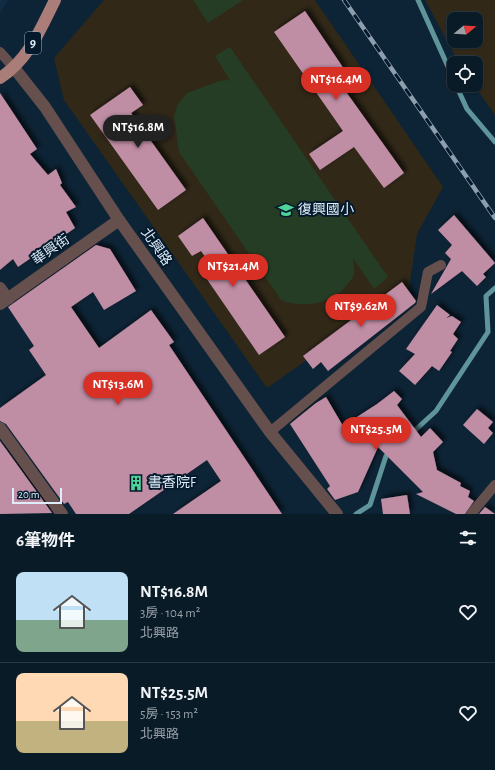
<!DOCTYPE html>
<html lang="zh-TW">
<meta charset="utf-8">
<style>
:root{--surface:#0a1b28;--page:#182834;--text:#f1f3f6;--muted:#99a1a8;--line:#2a3945;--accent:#d93025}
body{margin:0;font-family:"Alegreya Sans","Noto Sans TC",sans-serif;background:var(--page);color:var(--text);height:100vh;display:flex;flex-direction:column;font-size:15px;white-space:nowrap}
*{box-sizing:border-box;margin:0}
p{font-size:13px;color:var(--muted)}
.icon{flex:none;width:22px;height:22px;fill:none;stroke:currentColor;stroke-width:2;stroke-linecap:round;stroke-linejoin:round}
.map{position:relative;height:514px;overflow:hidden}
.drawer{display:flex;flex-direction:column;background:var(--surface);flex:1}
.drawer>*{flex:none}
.needle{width:26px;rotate:72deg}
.fabs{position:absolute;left:447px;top:12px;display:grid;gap:8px}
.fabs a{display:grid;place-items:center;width:36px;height:36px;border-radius:8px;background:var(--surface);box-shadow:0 1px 3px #0004,0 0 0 1px var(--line);font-size:20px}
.scale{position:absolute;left:12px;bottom:10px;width:50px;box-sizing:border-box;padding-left:4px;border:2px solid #dfedfa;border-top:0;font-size:11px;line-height:14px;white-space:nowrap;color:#dfedfa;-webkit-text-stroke:3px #041a2c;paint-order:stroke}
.price{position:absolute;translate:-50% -34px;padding:0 9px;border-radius:14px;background:var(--accent);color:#fff;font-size:13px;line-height:26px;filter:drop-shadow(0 1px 2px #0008)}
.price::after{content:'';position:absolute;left:50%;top:24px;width:12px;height:9px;margin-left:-6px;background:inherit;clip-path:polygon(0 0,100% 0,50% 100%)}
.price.active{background:#222;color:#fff}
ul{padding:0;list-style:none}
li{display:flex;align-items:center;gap:12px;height:100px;padding:0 16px}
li+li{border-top:1px solid var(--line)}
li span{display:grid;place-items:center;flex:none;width:112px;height:80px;border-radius:8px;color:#555}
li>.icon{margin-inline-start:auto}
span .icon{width:48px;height:48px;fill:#fffc;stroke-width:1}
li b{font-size:17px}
h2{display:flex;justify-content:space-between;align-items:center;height:48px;padding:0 16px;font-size:17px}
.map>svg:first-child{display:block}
</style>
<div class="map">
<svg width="495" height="514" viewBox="0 0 495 514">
<defs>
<filter id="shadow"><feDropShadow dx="3.5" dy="-3.5" stdDeviation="2" flood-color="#0009"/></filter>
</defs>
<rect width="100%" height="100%" fill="#0d2436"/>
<!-- built -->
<polygon fill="#0f2c44" points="0,0 8,0 0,14"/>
<!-- education -->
<g fill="#312818" fill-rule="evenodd">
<polygon points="104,0 315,0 443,187 417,234 409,288 267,388 64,100 54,58"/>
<path d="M425,0H495V115L474,85H476V63H459ZM454,19H476V41H454Z"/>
</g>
<!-- green -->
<g fill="#263d25">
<polygon points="193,0 243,0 208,23"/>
<path d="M230,47L388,277L374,289L353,258C353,263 355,269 354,274C354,277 351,280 349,282C335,304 304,309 281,300L179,152L174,116L178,104L187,93L219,81L230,80L215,56Z"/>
</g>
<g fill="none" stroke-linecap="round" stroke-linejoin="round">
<!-- stream -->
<g stroke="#5f949b" stroke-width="5">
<polyline points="418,0 454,80"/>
<polyline points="456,85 467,109 495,142"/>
<polyline points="412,433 436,411 488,332 486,296 495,288"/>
<polyline points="356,514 370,505 386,456 391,452"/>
</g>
</g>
<!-- building -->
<g fill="#bf8da4" filter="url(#shadow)">
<polygon points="305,11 344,69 334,75 404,173 384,188 354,147 320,170 309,154 343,131 274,32"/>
<polygon points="130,87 143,105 131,113 186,190 158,210 90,115"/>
<polygon points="0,93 37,149 30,154 48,175 56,169 62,183 60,185 76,207 66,212 75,228 52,244 29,255 31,258 18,267 13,259 0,270"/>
<polygon points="454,215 495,263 483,274 486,277 477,286 462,271 431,294 451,259 445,253 452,245 438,230"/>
<polygon points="203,218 285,337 259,355 202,272 211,265 201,251 192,256 178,236"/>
<polygon points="96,245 110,249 136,291 104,310 93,292 71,307 99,348 151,310 174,342 169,345 282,514 173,514 221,481 207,460 129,514 76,514 68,502 64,504 6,424 0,421 0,408 46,375 29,350 34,346 8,307"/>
<polygon points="402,282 416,301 415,303 328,371 321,362 313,369 303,356"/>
<polygon points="437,305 450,315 446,318 452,316 461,322 453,334 458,339 450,351 452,352 439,371 432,366 415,385 399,371 415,354 406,349"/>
<polygon points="394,391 402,399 397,405 421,437 430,428 443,442 433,452 437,470 461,483 460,486 470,491 468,497 474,501 465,514 456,514 416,494 423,492 378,447 358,492 335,500 327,489 330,486 290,424 316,403 326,397 343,426 377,404"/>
<polygon points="477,409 493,422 488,428 493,433 484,444 463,425"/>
<polygon points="0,441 52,513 0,514"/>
<polygon points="407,495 410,514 383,514 381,499"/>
<polygon points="485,507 495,514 479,514"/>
</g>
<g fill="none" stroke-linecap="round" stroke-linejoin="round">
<!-- service -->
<g stroke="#66504d" stroke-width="10">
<polyline points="0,52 15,69"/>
<polyline points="270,432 421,307 428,272 441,265"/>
<polyline points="471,514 495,485"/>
</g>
<!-- minor -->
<g stroke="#66504d" stroke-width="12">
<polyline points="0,288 8,299"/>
<polyline points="0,304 119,220"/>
<polyline points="0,428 62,514"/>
</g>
<!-- tertiary -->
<polyline stroke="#66504d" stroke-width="12" points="15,69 45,107 119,220 270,432 337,514"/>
<!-- primary -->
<path stroke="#ab7d78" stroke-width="12" d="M0,78C29,59 40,30 55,0"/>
<!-- rail casing -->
<g stroke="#8d9fae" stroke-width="4.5">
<polyline id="rail" points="344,0 495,218"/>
</g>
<!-- rail -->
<use href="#rail" stroke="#041a2c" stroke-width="3" stroke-dasharray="9" stroke-linecap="butt"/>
</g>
<!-- icons -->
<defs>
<g id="school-bare" transform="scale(1.2)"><path d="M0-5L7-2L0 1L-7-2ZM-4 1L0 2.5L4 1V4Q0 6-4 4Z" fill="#4ed399" stroke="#041a2c" stroke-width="2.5" paint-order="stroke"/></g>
<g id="building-bare" transform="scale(1.2)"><path d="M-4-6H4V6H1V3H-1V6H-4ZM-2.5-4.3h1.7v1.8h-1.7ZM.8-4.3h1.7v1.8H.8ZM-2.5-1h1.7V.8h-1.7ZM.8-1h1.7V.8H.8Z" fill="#4ed399" stroke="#041a2c" stroke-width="2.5" paint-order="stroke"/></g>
</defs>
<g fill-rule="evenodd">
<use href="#school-bare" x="286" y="210"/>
<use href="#building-bare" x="136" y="483"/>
</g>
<g text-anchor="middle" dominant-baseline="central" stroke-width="4" stroke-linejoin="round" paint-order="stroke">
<!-- shield labels -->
<rect fill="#041a2c" stroke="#9daebc" stroke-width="1" x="25" y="32" width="16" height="22" rx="3"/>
<g font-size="13" font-weight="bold" fill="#dfedfa">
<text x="33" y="43">9</text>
</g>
<!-- poi labels -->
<g font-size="14" fill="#dfedfa" stroke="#041a2c" text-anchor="start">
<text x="298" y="210">復興國小</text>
<text x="148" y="483">書香院F</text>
</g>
<!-- street labels -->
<g font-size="14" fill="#dfedfa" stroke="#041a2c">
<text transform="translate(156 247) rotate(55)">北興路</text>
<text transform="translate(51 250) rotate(-35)">華興街</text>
</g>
</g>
</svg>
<div class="fabs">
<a><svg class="needle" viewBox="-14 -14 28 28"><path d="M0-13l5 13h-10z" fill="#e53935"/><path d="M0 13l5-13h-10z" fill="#99a1a8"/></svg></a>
<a><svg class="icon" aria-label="locate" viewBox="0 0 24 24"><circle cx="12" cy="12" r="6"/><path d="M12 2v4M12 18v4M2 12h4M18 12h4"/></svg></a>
</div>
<div class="scale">20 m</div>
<b class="price" style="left:336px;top:101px">NT$16.4M</b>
<b class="price active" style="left:138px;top:149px">NT$16.8M</b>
<b class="price" style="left:233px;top:288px">NT$21.4M</b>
<b class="price" style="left:361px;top:328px">NT$9.62M</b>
<b class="price" style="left:118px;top:406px">NT$13.6M</b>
<b class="price" style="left:376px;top:451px">NT$25.5M</b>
</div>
<section class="drawer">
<h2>6筆物件<svg class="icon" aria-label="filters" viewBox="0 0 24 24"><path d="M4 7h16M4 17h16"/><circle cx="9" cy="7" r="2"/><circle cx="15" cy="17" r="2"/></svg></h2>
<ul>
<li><span style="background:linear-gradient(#bfe0f5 60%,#7fa58c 0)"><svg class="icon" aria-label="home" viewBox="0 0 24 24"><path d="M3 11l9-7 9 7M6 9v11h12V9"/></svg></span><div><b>NT$16.8M</b><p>3房 · 104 m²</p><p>北興路</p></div><svg class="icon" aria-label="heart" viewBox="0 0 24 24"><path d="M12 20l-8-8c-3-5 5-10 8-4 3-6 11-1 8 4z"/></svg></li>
<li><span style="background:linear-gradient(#ffd9b3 60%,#c2b280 0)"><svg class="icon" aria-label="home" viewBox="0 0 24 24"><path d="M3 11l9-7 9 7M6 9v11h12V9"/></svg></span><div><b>NT$25.5M</b><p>5房 · 153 m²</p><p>北興路</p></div><svg class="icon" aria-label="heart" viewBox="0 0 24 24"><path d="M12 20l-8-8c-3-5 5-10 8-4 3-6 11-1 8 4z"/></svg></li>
</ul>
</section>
